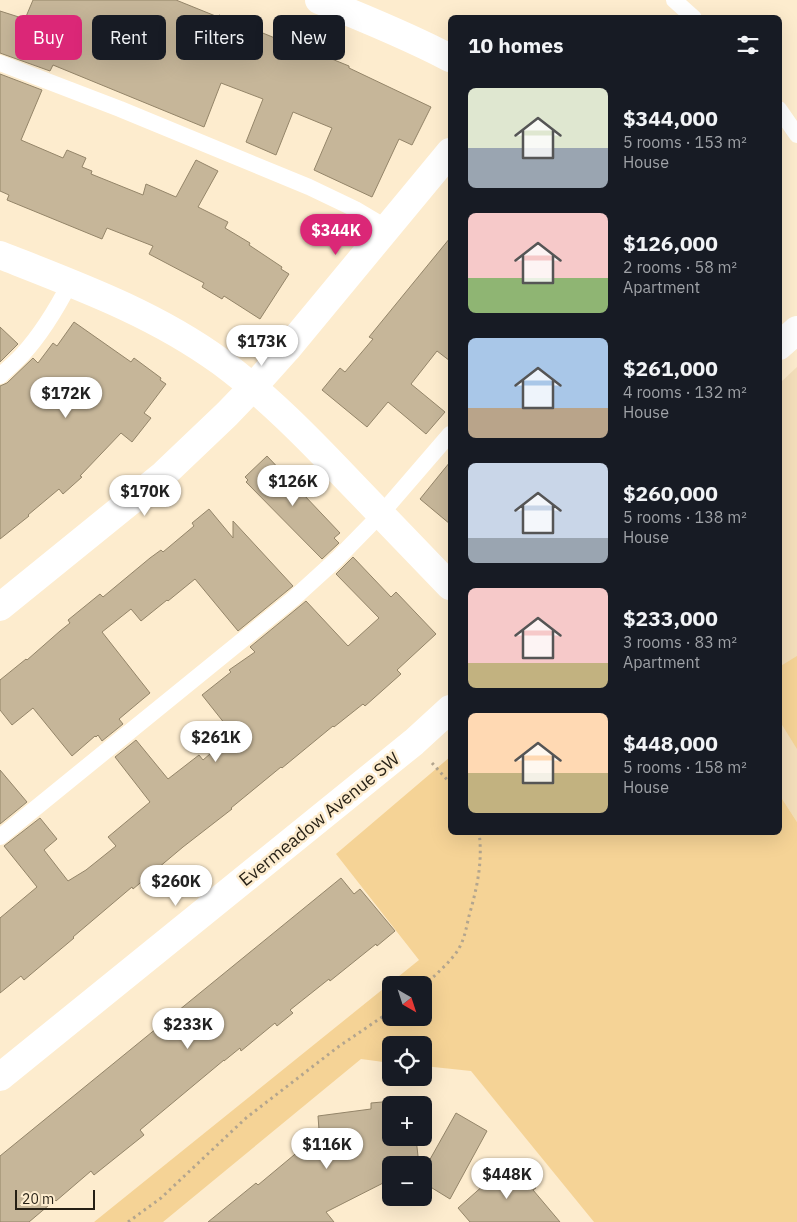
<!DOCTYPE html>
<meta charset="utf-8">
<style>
:root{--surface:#171b24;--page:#20242c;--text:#f1f3f6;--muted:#9ea1a6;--accent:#db2777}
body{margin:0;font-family:"IBM Plex Sans",sans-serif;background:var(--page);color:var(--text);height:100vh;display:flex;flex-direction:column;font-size:19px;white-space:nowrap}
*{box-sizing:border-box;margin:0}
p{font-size:16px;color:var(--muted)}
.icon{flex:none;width:28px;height:28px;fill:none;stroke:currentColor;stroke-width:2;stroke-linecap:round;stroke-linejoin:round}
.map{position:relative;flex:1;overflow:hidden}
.side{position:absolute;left:448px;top:15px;width:334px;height:820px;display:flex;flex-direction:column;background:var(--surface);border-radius:8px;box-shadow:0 5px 20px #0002}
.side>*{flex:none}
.banner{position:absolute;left:15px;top:15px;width:358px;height:45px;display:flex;gap:10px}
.needle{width:32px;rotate:141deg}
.buttons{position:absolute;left:382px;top:976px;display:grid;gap:10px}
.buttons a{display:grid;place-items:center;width:50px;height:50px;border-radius:8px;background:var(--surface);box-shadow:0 5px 20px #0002;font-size:25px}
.scale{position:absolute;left:15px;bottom:12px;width:80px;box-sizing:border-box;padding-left:5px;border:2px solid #251f14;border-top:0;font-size:14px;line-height:18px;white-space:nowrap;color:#251f14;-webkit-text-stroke:4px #fdecce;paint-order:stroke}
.price{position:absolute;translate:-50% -42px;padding:0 11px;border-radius:18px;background:#fff;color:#222;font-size:16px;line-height:32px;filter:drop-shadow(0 1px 2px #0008)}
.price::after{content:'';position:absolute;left:50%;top:30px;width:15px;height:11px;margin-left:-8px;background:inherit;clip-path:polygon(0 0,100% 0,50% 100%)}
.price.active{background:var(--accent);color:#fff}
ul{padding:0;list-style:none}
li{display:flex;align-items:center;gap:15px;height:125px;padding:0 20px}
li span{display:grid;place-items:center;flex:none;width:140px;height:100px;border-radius:8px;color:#555}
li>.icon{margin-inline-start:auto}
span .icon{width:60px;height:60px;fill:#fffc;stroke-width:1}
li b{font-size:21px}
h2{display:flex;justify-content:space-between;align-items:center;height:60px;padding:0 20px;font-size:21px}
.chip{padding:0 18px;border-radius:8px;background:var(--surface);box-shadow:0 5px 20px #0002;font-size:18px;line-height:45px}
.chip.active{background:var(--accent);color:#fff}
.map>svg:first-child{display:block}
</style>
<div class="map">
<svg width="797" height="1222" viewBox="0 0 797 1222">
<rect width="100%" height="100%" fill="#fdecce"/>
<!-- built -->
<polygon fill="#f4dfbb" points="797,367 797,822 779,794 779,384"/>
<!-- green -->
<g fill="#f5d396" fill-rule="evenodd">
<polygon points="797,656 797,749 779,720 779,667"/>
<path d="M450,757V832H779V794L797,822V1222H594L471,1071L424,1066V1045H391V1063L361,1059L163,1222H94L419,960L336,854ZM391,985H424V1018H391Z"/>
</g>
<!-- building -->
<g fill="#c6b699" stroke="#948569">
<polygon points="33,0 176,0 218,17 219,15 321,57 322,55 349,66 349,68 431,107 412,145 399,139 372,197 314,170 332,128 293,112 276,155 246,142 263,99 221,83 204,127 53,65 50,71 0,53 0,11 25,19"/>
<polygon points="0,74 42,90 21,140 63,158 67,150 86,158 82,167 92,171 91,174 143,195 146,184 176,197 196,160 218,171 198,207 228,222 225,228 250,243 249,245 282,267 281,269 289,274 260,319 224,296 222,299 202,287 204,283 149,254 153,246 107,228 102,239 7,200 9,195 0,191"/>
<polygon points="450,238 450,361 437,351 411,384 445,412 426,434 388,402 367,427 322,390 340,368 345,372 373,339 369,337"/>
<polygon points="74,322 131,362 134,358 161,378 160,380 166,384 144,413 151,418 132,442 121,433 80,476 82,477 63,494 59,489 28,515 29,516 0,539 0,386 7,383 33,358 38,363 53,343 57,346"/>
<polygon points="0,327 18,344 0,362"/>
<polygon points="267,456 340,533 334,538 339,543 322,559 246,482 248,480 245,477"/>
<polygon points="450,462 450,524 420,499"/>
<polygon points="209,509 233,538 233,521 293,586 238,631 195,579 168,601 167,600 141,621 131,609 102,632 150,693 119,719 123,724 102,741 98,735 96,737 95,736 72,756 33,708 12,725 0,710 0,680 26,659 27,660 60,631 70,623 68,620 100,594 103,597 150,558 161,550 163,552 194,526 192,523"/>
<polygon points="353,557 391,597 396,592 436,634 397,670 401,674 365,706 363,704 334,727 333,726 282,768 281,767 231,808 232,809 183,847 133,889 132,887 73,937 74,938 24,980 21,976 0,993 0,918 37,887 4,846 40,818 57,839 44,850 68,881 86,870 116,846 108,837 150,802 115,757 136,740 168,779 199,755 203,760 233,734 202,695 231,672 229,670 255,652 250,647 306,601 348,646 379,618 336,574"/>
<polygon points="0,770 27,802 0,824"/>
<polygon points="341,878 354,894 360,889 395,931 377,946 376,944 330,981 329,979 290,1010 293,1013 277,1026 275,1023 241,1051 240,1048 224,1061 224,1060 140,1130 144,1135 94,1175 91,1171 56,1201 55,1200 29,1222 0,1222 0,1156"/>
<polygon points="393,1101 393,1105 391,1105 391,1138 416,1138 419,1165 395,1165 391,1163 391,1179 326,1212 334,1222 208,1222 256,1183 258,1185 306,1145 303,1138 319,1130 318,1116 371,1109 371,1103"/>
<polygon points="456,1113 487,1131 450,1199 424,1183 424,1170"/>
<polygon points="512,1160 536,1188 533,1190 560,1222 470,1222 458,1208"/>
</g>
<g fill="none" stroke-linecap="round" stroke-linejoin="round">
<!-- path -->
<g stroke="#b3a58e" stroke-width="3" stroke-dasharray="2.5 4" stroke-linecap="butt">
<polyline points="432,763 450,783"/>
<path d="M424,986C435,975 447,965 456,953C464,942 466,929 469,916C477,888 483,862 479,832"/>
<polyline points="128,1222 161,1198 246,1118 338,1047 391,1011"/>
</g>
<!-- service -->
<g stroke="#fff" stroke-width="16">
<polyline points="674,0 694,18"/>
<polyline points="0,63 120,109 309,187 355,209 387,228"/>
<polyline points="779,109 797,135"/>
<path d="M0,376C7,369 16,362 23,354C42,333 57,308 70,283"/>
<polyline points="0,837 293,599 337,559 381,514 450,434"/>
</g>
<!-- minor -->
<g stroke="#fff" stroke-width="28">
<path d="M319,0C364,18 408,36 450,58"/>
<path d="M0,255C76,285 154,313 221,362C267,396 308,438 348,480C382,515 416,551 450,586"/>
<polyline points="779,346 797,330"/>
<polyline points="0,607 164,474 227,414 253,387 287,349 450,152"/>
<polyline points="0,1077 414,742 450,709"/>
</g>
</g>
<g text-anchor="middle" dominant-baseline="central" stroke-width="5" stroke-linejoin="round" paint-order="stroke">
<!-- street labels -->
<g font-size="18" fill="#251f14" stroke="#fdecce">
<text transform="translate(319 819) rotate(-39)">Evermeadow Avenue SW</text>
</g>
</g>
</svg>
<div class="buttons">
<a><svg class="needle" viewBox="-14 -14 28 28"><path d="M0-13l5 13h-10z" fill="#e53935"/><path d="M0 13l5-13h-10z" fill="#9ea1a6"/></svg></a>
<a><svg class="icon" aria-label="locate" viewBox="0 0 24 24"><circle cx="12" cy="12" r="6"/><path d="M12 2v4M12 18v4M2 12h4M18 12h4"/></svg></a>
<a>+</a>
<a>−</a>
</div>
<div class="scale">20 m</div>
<b class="price active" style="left:336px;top:256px">$344K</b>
<b class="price" style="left:262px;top:367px">$173K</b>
<b class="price" style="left:66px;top:419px">$172K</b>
<b class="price" style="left:293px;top:507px">$126K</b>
<b class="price" style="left:145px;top:517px">$170K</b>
<b class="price" style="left:216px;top:763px">$261K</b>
<b class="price" style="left:176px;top:907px">$260K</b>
<b class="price" style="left:188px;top:1050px">$233K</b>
<b class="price" style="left:327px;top:1170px">$116K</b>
<b class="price" style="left:507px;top:1200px">$448K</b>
<div class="banner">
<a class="chip active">Buy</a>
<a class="chip">Rent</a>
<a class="chip">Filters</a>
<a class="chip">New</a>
</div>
<section class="side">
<h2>10 homes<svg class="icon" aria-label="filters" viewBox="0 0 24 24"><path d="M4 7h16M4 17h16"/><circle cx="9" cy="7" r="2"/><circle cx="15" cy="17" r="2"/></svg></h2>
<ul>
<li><span style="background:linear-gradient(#dfe7d0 60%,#9aa5b1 0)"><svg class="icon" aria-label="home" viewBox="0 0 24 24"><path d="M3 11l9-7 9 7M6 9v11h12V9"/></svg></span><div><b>$344,000</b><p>5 rooms · 153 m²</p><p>House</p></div></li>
<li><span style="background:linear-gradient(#f6c9c9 65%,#8fb573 0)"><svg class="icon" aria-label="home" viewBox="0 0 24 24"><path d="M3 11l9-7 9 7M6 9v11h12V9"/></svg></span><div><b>$126,000</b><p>2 rooms · 58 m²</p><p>Apartment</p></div></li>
<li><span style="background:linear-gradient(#a9c7e8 70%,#b9a48a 0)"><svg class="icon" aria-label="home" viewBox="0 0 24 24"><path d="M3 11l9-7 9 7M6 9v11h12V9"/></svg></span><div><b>$261,000</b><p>4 rooms · 132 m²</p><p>House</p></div></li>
<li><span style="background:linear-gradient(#c9d6e8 75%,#9aa5b1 0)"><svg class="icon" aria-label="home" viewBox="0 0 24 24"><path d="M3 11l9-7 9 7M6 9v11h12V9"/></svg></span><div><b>$260,000</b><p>5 rooms · 138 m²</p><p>House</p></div></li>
<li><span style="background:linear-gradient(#f6c9c9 75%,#c2b280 0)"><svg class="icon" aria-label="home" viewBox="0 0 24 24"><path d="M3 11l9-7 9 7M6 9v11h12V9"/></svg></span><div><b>$233,000</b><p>3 rooms · 83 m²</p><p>Apartment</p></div></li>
<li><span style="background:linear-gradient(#ffd9b3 60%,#c2b280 0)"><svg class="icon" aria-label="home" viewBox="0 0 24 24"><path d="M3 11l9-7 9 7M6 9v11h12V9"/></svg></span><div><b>$448,000</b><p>5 rooms · 158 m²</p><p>House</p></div></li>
</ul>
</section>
</div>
